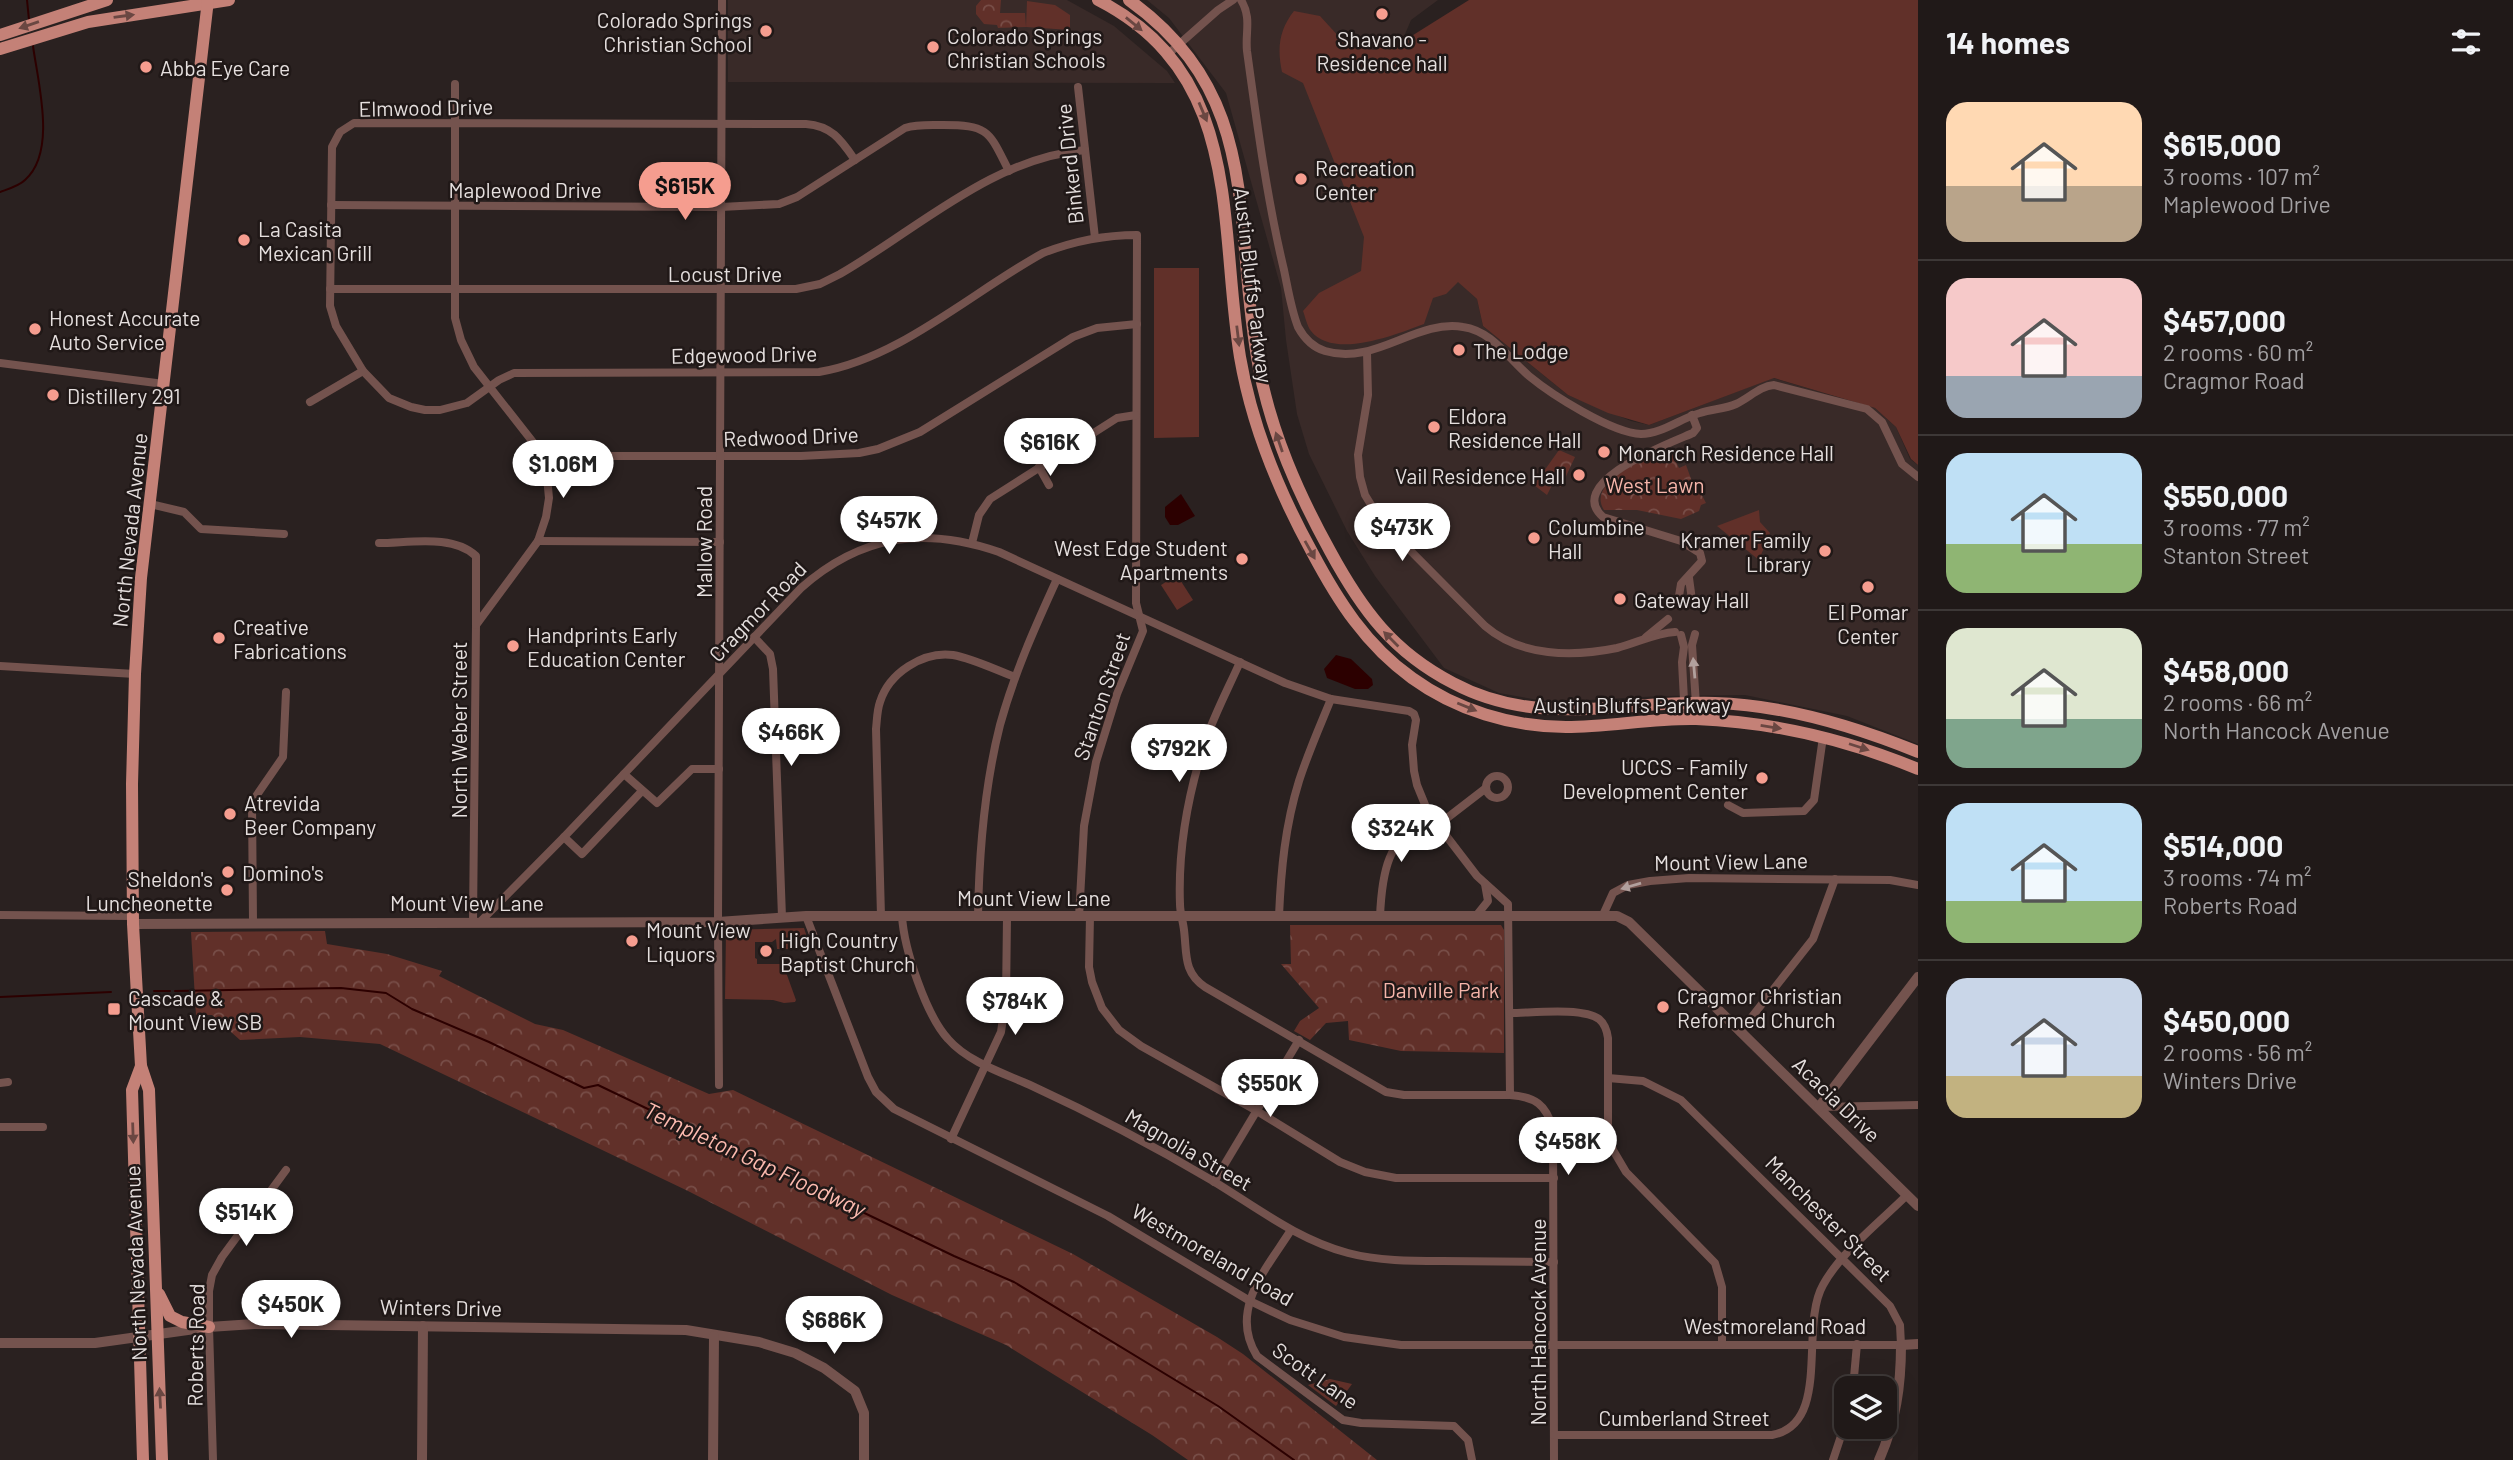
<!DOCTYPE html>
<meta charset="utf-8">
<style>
:root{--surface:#201918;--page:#282221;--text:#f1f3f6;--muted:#a2a0a2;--line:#3d3837;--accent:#f59d8f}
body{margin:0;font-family:Barlow,sans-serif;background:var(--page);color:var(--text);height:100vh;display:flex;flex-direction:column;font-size:26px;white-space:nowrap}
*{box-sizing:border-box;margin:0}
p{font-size:23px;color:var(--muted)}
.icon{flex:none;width:38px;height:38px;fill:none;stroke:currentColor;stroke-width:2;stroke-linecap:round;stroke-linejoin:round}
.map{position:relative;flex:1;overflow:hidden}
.details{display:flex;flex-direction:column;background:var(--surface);width:595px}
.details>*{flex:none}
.fabs{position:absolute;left:1834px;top:1376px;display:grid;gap:14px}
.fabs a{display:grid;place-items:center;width:63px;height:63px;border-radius:14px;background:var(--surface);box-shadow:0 7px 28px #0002,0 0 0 2px var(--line);font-size:35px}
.price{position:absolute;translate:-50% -60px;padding:0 16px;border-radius:24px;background:#fff;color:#222;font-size:23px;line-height:46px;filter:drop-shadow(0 2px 4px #0008)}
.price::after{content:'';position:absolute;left:50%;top:42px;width:21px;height:16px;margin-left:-10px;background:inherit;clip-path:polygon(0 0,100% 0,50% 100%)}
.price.active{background:var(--accent);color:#111}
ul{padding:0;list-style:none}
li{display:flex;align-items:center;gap:21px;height:175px;padding:0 28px}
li+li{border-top:2px solid var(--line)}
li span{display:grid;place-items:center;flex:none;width:196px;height:140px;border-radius:21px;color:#555}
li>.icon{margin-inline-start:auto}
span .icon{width:84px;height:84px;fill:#fffc;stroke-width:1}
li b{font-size:30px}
h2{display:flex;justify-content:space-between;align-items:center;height:84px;padding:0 28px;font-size:30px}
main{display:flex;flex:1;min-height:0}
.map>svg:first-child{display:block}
</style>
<main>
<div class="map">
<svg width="1918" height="1460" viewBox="0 0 1918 1460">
<defs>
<pattern id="park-crowns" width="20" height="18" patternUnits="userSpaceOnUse" patternTransform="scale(1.75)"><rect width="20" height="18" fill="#613029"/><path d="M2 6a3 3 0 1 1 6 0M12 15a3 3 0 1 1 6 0" fill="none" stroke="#784e48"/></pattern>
</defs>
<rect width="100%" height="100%" fill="#2a2120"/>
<!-- built -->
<g fill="#392a28">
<polygon points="728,0 1067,0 1114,26 1167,71 1175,83 728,82"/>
<polygon points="1147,0 1438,0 1411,20 1397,53 1458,281 1477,299 1483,326 1568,395 1631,421 1649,425 1773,378 1875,408 1896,427 1910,459 1918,465 1918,744 1847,716 1745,695 1661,696 1550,702 1499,693 1444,668 1375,576 1347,531 1309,454 1297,414 1286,340 1281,288 1226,93 1169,18"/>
</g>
<!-- green -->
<g fill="#613029">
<path d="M1469,0H1918V465L1911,459L1896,427L1875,408L1774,378L1649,425L1608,413L1568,395L1483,326L1477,299L1458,282L1446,294L1433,298L1424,324C1397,334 1334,360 1311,331C1307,326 1305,316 1303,311L1319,293L1361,271L1364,237L1303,83L1282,72C1277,48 1279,30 1294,11L1320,16L1341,39L1373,50L1402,42Z"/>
<polygon points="1027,1 1055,5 1070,15 1070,30 1026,27"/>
<polygon points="1154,268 1199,268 1199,437 1154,438"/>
<polygon points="1759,510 1760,522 1770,533 1759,560 1717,526"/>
<polygon points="1177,575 1193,600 1177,610 1161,585"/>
<polygon points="804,928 808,940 788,949 777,949 776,939 772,942 755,942 755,958 757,959 757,964 783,964 796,1000 795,1002 784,1003 773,1000 725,999 726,930"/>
</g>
<!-- park -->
<g fill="url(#park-crowns)">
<polygon points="981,0 1001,0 1000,13 1025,13 1026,27 998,28 997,25 984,24 976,14 976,6"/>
<path d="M1669,448L1679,468L1686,465L1694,487L1697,486L1706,503L1701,505L1699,511L1681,519L1637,510H1604C1585,481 1650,457 1669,448Z"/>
<polygon points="1559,450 1575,457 1561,487 1553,483 1547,495 1534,485"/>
<polygon points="1290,925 1501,925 1504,930 1504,1053 1401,1051 1349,1040 1348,1021 1326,1023 1310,1040 1294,1031 1300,1021 1319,1008 1281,964 1291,964"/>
<polygon points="325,931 327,944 387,954 442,971 439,976 535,1024 563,1030 709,1094 733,1090 1073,1254 1217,1337 1243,1354 1377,1460 1188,1460 1152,1435 1006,1345 892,1295 688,1191 380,1044 300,1037 240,1040 212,1015 196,1015 191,932"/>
<polygon points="1330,1379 1352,1384 1336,1406 1308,1385"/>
</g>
<!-- water -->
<g fill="#2c0000">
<polygon points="1181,494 1195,516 1178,525 1170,525 1165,517 1165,507"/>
<polygon points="1336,655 1351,659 1372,679 1373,685 1368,689 1355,689 1327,678 1324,669"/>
</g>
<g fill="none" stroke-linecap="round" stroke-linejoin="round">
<!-- stream -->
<g stroke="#2c0000" stroke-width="2">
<polyline points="27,0 29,20"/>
<path d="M0,192C8,189 19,186 25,180C57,152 38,83 33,46"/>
<polyline points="154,991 170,991"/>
<polyline points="175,991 341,988 386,993 412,1009 489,1042 584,1088 598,1085 954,1256 1014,1282 1218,1406 1294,1460"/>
<polyline points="0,997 111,992"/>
</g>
<!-- minor -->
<g stroke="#74534e" stroke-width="8">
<path d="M1241,0C1252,18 1245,32 1247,51C1257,124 1267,199 1284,270C1288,289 1291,309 1298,327C1304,338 1312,347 1325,351C1375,366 1416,319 1463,327C1492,331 1508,358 1529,376C1552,395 1612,433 1641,434C1662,434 1681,418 1700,413C1712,409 1725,409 1736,404C1749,398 1760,386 1774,385L1867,409L1882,422L1902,464L1918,477"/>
<polyline points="1167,55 1218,10 1233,0"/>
<polyline points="455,84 455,318 461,340 474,367 536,446 547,477 549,498 546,517 538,541 476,625 473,922"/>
<polyline points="1078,87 1095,238"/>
<path d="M855,160C841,140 832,126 806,124L354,123L340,132L332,147L330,306L336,326L363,371L389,398L411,407L425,410H440L467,403L499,380L514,373L819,372C899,359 972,292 1043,253C1074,241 1104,235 1137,235L1136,603L1143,631L1117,694L1096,762L1084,826L1079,917"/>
<path d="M331,205L721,207L779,204L797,197L905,128C917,124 930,125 943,125C990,125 989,132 1009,171"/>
<path d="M330,289H796L820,284L840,274C918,229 992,158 1085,150"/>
<path d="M1367,352L1368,395L1358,455L1360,477L1365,495L1381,521L1485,626C1521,657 1573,657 1617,648C1637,643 1655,633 1675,632"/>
<polyline points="0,363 164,384"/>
<polyline points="310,402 363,371"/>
<polyline points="540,456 801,456 859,453 878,449 920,432 1073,337 1097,328 1137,324"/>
<polyline points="1039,467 1049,485"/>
<polyline points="150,504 184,512 201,529 284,534"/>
<polyline points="538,541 720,542"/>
<path d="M379,543C409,543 453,534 476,556V625"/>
<polyline points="972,543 979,515 990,499 1117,418 1136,415"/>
<polyline points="1689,578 1692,600"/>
<path d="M1678,602L1681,584L1702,561L1700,553L1681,541L1603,517C1563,482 1673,442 1693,433L1697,428L1692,415"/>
<polyline points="1695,634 1692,645 1697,719"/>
<polyline points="1681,635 1684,647 1682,662 1685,719"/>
<polyline points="754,637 770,654 773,669 782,917"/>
<polyline points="1646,637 1668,619"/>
<path d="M1240,662C1228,689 1213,717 1204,745C1188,795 1178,852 1180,904C1180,913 1183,921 1184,930C1187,954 1183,972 1205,987L1386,1092L1404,1095H1510"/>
<polyline points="0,666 135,674"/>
<polyline points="624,774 657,803 692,769 719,769"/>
<circle cx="1497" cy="787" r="11"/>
<polyline points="1728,805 1743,813 1804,811 1814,800 1823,737"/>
<polyline points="1438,825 1486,788"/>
<polyline points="564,837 582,854 642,791"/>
<polyline points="0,915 133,916"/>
<polyline points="1603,915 1613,893 1628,885 1650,881 1689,878 1890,880 1918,885"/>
<polyline points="806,916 868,1077 876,1092 894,1109 1108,1216 1250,1301 1290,1320 1344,1337 1401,1345 1901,1345 1900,1325 1890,1306 1681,1100 1643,1081 1608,1078"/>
<path d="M881,916L876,729C877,720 877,710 880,702C889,673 923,651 953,655C974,659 996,670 1015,677"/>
<path d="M902,916C904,949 926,1015 948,1039C968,1062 1003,1073 1030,1085C1093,1114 1154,1146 1213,1181C1256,1207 1298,1240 1348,1253C1378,1261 1411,1261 1442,1261C1479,1261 1516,1262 1554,1262"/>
<polyline points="1090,916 1089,967 1092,982 1102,1008 1119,1030 1141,1046 1257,1111 1340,1162 1365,1172 1396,1178 1554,1178"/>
<path d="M1279,916C1281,870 1285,826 1299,781C1308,753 1320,726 1331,699"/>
<polyline points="1476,916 1488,901 1485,884"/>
<path d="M978,917C979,852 984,788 1000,725C1014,674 1035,627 1057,579"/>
<path d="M1380,917C1382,868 1388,843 1428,812"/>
<polyline points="253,922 252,802 283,757 286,692"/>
<path d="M480,922L564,837L801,588C861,535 924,526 999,552L1285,683L1331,699L1409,711L1414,714L1416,720L1412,745L1414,771L1417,785L1428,812L1477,876L1508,904L1510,1095C1535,1097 1546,1104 1553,1129L1554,1460"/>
<path d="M1511,1013C1531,1013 1583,1007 1599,1019C1605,1024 1607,1031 1608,1038V1132L1613,1150L1626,1172L1715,1263L1722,1287V1344"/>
<polyline points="1740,1032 1813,939 1835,879"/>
<polyline points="0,1083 8,1082"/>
<polyline points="719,1085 718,922 722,0"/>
<polyline points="1819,1107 1918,1105"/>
<polyline points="0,1127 43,1127"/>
<polyline points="951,1139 1001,1032 1006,998 1007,917"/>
<polyline points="1214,1182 1299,1040"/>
<path d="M1291,1230C1267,1268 1228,1310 1257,1356L1343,1420L1361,1423L1454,1426L1468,1440L1472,1460"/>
<polyline points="1853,1388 1857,1344"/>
<path d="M1554,1435H1772C1832,1424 1799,1327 1823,1285C1841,1252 1880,1222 1907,1195"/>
<polyline points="213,1460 209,1327 209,1291 212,1275 222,1257 286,1170"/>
<polyline points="1833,1460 1846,1421"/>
</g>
<!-- tertiary -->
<g stroke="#74534e" stroke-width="10">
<polyline points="133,924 718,922 806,916 1617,916 1629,922 1918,1206"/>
<polyline points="1819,1107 1918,977"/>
<polyline points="0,1343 95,1343 209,1327 254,1324 686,1330 759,1342 795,1353 824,1368 855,1391 864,1413 864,1460"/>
<polyline points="422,1460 423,1326"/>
<polyline points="713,1460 714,1336"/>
<path d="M1879,1460C1896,1422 1901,1385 1901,1345L1918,1344"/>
</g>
<!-- primary -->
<g stroke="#c48177" stroke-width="12">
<path d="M1098,0C1244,75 1218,221 1240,357C1252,427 1278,490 1312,552C1338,601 1366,645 1412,678C1456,710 1512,727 1566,727C1609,727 1653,718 1696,719C1773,722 1848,740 1918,769"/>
<path d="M1129,0C1266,98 1231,225 1259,368C1272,434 1298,493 1330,551C1362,610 1393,652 1453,683C1539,729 1624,700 1715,703C1785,705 1854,726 1918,752"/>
<polyline points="0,35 107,0"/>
<polyline points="0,49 88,22 229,0"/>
<polyline points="141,1066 132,1090 143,1460"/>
<polyline points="159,1294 170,1316 182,1322 209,1327"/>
<polyline points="162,1460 149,1090 141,1066 133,924 132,784 135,674 141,578 208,0"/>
</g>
</g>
<!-- one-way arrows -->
<defs><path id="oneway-solid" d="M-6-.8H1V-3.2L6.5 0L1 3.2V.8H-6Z" transform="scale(1.75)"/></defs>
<g fill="#6a4742">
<use href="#oneway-solid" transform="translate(124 16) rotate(-8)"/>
<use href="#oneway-solid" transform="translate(1134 24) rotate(39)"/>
<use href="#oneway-solid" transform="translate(29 25) rotate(161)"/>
<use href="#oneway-solid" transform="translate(1203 112) rotate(67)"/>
<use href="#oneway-solid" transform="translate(1238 336) rotate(83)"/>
<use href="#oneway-solid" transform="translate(1279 442) rotate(-109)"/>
<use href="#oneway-solid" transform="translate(1310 550) rotate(61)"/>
<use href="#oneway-solid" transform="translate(1391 639) rotate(-135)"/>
<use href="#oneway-solid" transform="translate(1467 707) rotate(22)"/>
<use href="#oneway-solid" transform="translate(1771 727) rotate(9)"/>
<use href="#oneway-solid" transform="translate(1859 747) rotate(18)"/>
<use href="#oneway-solid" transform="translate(133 1133) rotate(88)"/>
<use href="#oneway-solid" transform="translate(160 1398) rotate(-93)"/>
</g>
<g fill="#b2a09d">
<use href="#oneway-solid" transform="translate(1694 668) rotate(-95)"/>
<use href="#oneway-solid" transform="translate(1631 886) rotate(164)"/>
</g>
<!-- markers -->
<g fill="#f59d8f" stroke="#201817" stroke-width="2.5">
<circle cx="1382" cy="14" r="7"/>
<circle cx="766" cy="31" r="7"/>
<circle cx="933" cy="47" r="7"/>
<circle cx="146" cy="67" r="7"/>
<circle cx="1301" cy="179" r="7"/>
<circle cx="244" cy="240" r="7"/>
<circle cx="35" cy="329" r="7"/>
<circle cx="1459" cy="350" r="7"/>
<circle cx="53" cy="395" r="7"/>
<circle cx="1434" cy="427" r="7"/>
<circle cx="1604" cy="452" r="7"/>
<circle cx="1579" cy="475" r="7"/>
<circle cx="1534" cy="538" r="7"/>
<circle cx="1825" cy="551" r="7"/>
<circle cx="1242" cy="559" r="7"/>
<circle cx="1868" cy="587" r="7"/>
<circle cx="1620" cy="599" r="7"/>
<circle cx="219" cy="638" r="7"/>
<circle cx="513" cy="646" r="7"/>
<circle cx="1762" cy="778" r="7"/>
<circle cx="230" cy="814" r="7"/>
<circle cx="228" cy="872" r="7"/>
<circle cx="227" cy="890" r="7"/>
<circle cx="632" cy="941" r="7"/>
<circle cx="766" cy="951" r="7"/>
<circle cx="1663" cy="1007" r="7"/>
<rect x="107" y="1002" width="14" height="14" rx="3.5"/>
</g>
<g text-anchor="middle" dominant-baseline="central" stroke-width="5" stroke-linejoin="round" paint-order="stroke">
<!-- poi labels -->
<g font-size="21" fill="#e5dfde" stroke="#201817" text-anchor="start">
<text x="752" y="19" text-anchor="end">Colorado Springs<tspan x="752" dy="24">Christian School</tspan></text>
<text x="947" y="35">Colorado Springs<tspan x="947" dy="24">Christian Schools</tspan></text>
<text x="1382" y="38" text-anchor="middle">Shavano -<tspan x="1382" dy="24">Residence hall</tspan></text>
<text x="160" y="67">Abba Eye Care</text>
<text x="1315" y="167">Recreation<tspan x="1315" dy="24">Center</tspan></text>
<text x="258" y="228">La Casita<tspan x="258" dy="24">Mexican Grill</tspan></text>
<text x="49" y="317">Honest Accurate<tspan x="49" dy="24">Auto Service</tspan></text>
<text x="1473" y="350">The Lodge</text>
<text x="67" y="395">Distillery 291</text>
<text x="1448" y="415">Eldora<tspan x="1448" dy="24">Residence Hall</tspan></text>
<text x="1618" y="452">Monarch Residence Hall</text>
<text x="1565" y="475" text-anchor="end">Vail Residence Hall</text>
<text x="1548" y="526">Columbine<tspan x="1548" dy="24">Hall</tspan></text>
<text x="1811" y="539" text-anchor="end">Kramer Family<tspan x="1811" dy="24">Library</tspan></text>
<text x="1228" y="547" text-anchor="end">West Edge Student<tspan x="1228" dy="24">Apartments</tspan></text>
<text x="1634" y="599">Gateway Hall</text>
<text x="1868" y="611" text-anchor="middle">El Pomar<tspan x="1868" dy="24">Center</tspan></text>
<text x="233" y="626">Creative<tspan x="233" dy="24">Fabrications</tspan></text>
<text x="527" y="634">Handprints Early<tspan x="527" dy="24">Education Center</tspan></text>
<text x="1748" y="766" text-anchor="end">UCCS - Family<tspan x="1748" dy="24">Development Center</tspan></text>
<text x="244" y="802">Atrevida<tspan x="244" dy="24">Beer Company</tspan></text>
<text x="242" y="872">Domino's</text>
<text x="213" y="878" text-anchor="end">Sheldon's<tspan x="213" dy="24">Luncheonette</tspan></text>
<text x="646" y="929">Mount View<tspan x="646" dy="24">Liquors</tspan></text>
<text x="780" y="939">High Country<tspan x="780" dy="24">Baptist Church</tspan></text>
<text x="1677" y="995">Cragmor Christian<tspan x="1677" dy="24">Reformed Church</tspan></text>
<text x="128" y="997">Cascade &amp;<tspan x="128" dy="24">Mount View SB</tspan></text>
</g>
<!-- street labels -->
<g font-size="21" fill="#e5dfde" stroke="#201817">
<text transform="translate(426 107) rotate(-1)">Elmwood Drive</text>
<text transform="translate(1069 164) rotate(-96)">Binkerd Drive</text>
<text x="525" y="189">Maplewood Drive</text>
<text x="725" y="273">Locust Drive</text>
<text transform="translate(1254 285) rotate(83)">Austin Bluffs Parkway</text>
<text transform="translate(744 354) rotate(-1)">Edgewood Drive</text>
<text transform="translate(791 436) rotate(-2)">Redwood Drive</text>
<text transform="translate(129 530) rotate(-84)">North Nevada Avenue</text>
<text transform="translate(703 542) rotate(-90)">Mallow Road</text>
<text transform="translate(757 611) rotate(-46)">Cragmor Road</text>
<text transform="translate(1101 696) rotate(-71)">Stanton Street</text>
<text x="1632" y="704">Austin Bluffs Parkway</text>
<text transform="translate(458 730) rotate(-90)">North Weber Street</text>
<text transform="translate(1731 861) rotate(-1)">Mount View Lane</text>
<text x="1034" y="897">Mount View Lane</text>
<text x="467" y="902">Mount View Lane</text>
<text transform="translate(1837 1099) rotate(44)">Acacia Drive</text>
<text transform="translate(1189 1149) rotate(30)">Magnolia Street</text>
<text transform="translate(1829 1218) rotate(45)">Manchester Street</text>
<text transform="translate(1213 1254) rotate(30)">Westmoreland Road</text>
<text transform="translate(135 1263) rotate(-92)">North Nevada Avenue</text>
<text transform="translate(441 1307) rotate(1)">Winters Drive</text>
<text transform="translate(1537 1322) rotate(-90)">North Hancock Avenue</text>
<text x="1775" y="1325">Westmoreland Road</text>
<text transform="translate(195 1345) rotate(-89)">Roberts Road</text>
<text transform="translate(1316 1375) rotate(35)">Scott Lane</text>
<text x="1684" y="1417">Cumberland Street</text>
</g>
<!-- park labels -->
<g font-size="21" fill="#f6b5aa" stroke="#201817">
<text x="1655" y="484">West Lawn</text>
<text x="1441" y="989">Danville Park</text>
</g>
<!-- water labels -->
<g font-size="23" font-style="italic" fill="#fcbaaf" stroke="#201817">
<text transform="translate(755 1159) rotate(25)">Templeton Gap Floodway</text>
</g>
</g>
</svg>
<div class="fabs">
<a><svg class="icon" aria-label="layers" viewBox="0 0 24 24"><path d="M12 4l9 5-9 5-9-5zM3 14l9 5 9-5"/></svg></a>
</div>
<b class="price active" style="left:685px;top:222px">$615K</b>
<b class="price" style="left:1050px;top:478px">$616K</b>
<b class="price" style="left:563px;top:500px">$1.06M</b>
<b class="price" style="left:889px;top:556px">$457K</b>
<b class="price" style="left:1402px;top:563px">$473K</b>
<b class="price" style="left:791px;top:768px">$466K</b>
<b class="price" style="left:1179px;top:784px">$792K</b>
<b class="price" style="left:1401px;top:864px">$324K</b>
<b class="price" style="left:1015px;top:1037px">$784K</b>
<b class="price" style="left:1270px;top:1119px">$550K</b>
<b class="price" style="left:1568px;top:1177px">$458K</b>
<b class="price" style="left:246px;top:1248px">$514K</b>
<b class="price" style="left:291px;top:1340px">$450K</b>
<b class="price" style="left:834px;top:1356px">$686K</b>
</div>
<section class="details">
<h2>14 homes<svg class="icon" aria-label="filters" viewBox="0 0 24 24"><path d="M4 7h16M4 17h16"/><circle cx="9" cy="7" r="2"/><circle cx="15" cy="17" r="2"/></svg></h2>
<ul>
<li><span style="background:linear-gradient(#ffd9b3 60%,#b9a48a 0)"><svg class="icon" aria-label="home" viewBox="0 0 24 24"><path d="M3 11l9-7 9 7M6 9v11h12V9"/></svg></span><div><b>$615,000</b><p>3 rooms · 107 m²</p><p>Maplewood Drive</p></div></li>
<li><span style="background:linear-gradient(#f6c9c9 70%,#9aa5b1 0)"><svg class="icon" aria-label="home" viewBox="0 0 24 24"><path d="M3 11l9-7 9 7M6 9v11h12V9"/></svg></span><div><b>$457,000</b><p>2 rooms · 60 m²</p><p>Cragmor Road</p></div></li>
<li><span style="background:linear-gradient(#bfe0f5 65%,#8fb573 0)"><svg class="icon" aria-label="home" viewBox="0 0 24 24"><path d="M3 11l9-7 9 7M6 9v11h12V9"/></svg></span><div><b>$550,000</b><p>3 rooms · 77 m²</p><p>Stanton Street</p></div></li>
<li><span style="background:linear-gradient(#dfe7d0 65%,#7fa58c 0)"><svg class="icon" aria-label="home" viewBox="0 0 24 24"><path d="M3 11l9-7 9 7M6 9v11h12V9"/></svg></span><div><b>$458,000</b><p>2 rooms · 66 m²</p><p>North Hancock Avenue</p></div></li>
<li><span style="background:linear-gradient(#bfe0f5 70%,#8fb573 0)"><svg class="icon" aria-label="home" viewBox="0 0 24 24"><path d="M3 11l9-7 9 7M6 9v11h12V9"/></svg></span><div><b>$514,000</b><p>3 rooms · 74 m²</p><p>Roberts Road</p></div></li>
<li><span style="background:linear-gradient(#c9d6e8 70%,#c2b280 0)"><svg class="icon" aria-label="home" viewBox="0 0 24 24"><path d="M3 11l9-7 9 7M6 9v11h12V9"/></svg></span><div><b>$450,000</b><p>2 rooms · 56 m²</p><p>Winters Drive</p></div></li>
</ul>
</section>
</main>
